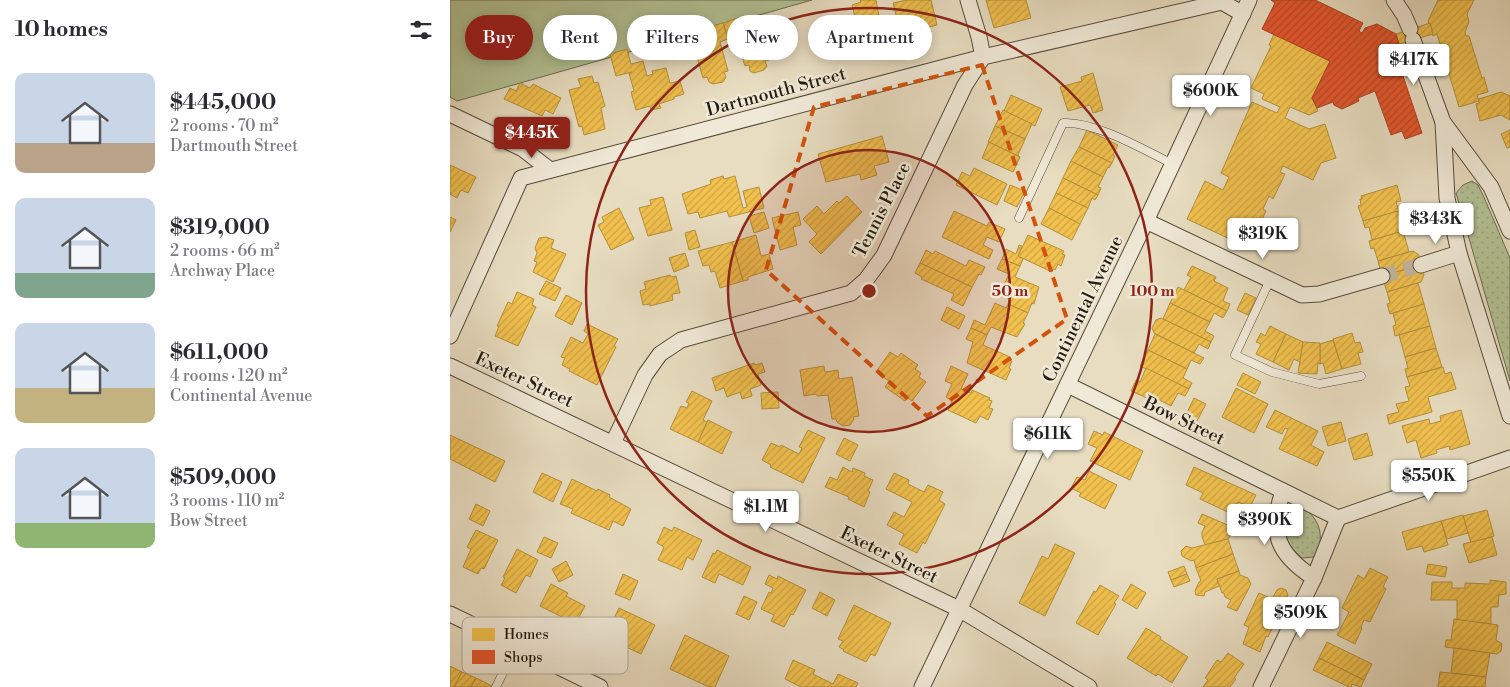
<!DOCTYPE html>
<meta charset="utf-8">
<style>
:root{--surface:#fff;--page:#f7f7f7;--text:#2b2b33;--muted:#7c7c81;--accent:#8f2418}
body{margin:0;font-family:"Libre Bodoni",serif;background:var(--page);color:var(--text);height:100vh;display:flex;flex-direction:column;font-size:19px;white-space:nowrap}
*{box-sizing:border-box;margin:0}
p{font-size:16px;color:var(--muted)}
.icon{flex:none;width:28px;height:28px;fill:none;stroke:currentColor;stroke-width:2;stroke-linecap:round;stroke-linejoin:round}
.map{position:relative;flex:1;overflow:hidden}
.sheet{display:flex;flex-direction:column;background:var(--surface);width:450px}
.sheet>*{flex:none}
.guide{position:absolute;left:15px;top:15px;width:475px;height:45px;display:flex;gap:10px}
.price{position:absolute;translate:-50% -42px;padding:0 11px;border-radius:5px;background:#fff;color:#222;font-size:16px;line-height:32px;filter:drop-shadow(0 1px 2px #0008)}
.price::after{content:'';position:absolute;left:50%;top:30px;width:15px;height:11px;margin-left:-8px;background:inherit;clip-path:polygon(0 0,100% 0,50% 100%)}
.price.active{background:var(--accent);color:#fff}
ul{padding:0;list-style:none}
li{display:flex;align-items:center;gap:15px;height:125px;padding:0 15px}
li span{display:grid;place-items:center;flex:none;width:140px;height:100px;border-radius:10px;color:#555}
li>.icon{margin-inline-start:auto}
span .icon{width:60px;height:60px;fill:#fffc;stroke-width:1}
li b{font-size:21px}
h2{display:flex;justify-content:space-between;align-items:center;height:60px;padding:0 15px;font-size:21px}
.tag{padding:0 18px;border-radius:22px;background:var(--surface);box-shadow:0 2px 12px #0003;font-size:18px;line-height:45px}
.tag.active{background:var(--accent);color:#fff}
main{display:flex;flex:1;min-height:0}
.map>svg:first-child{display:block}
</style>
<main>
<section class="sheet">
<h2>10 homes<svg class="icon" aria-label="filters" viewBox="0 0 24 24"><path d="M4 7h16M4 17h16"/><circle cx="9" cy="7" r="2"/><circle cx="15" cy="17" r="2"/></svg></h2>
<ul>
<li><span style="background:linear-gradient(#c9d6e8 70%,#b9a48a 0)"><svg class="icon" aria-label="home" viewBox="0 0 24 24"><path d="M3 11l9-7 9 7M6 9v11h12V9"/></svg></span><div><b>$445,000</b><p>2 rooms · 70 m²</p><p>Dartmouth Street</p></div></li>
<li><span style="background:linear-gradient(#c9d6e8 75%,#7fa58c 0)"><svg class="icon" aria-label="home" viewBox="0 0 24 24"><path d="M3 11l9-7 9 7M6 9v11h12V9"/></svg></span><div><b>$319,000</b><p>2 rooms · 66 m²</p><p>Archway Place</p></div></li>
<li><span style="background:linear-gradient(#c9d6e8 65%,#c2b280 0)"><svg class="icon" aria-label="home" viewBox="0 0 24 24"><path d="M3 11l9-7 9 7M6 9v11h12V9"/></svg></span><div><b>$611,000</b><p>4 rooms · 120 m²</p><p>Continental Avenue</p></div></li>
<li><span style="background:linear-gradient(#c9d6e8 75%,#8fb573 0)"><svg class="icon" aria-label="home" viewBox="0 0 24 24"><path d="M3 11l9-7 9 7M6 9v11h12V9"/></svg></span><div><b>$509,000</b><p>3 rooms · 110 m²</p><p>Bow Street</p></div></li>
</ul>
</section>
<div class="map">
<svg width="1060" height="687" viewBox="0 0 1060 687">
<defs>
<pattern id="grass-dots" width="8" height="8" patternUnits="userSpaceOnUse" patternTransform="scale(1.25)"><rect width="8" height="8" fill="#b3c295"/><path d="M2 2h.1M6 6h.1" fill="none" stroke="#9aa67f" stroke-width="1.8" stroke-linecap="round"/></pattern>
<pattern id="homes-hatch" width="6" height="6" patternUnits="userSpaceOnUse" patternTransform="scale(1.25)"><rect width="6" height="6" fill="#f2c14e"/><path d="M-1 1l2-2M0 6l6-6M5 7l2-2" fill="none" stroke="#cfa543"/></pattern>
<pattern id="shops-hatch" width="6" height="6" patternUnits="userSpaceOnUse" patternTransform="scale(1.25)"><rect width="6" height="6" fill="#e4572e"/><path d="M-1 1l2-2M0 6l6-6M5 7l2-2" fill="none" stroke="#b94726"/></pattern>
</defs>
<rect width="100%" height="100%" fill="#e8ddc1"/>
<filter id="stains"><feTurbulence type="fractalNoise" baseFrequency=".004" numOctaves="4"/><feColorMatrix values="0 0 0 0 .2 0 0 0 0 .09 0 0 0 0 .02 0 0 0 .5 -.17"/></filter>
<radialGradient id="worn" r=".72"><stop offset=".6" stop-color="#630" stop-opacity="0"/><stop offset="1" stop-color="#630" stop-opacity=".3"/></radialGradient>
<!-- grass -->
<g fill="url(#grass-dots)" stroke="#6c6f53">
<polygon points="1022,181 1028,185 1033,195 1060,258 1060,381 1006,193 1013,185"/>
<path d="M849,505C869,516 877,537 864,557L852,558C836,544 826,527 838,507Z"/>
</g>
<!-- garden -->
<polygon fill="#b3c295" stroke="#6c6f53" points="0,0 362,0 7,101 0,97"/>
<!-- homes -->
<g fill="url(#homes-hatch)" stroke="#b4903c">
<polygon points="410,0 426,0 432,32 429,33 431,41 416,45 415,37 410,38 402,5 411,2"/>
<polygon points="457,0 481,0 487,25 451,34 443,3"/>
<polygon points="536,0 576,0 581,18 544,28"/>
<polygon points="988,0 1024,0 1017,14 1019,22 1015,32 1016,36 1019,36 1032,78 1034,77 1038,92 1027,95 1029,101 1009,107 987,34 983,36 978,21"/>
<polygon points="294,16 298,28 309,25 312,33 338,25 343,43 316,51 319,60 315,61 317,66 314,70 304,73 300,71 299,65 295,66 286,37 278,39 273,23"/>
<polygon points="273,23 278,39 270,42 278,71 274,72 276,77 273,82 263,84 259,82 257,77 253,78 243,43 257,39 254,28"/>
<polygon points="980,23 983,34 949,44 946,34"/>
<polygon points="824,34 880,61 862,98 868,111 859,115 840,107 835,118 859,129 875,124 886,158 871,163 863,180 833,166 830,172 835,174 823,199 819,196 813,209 816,211 799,248 737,219 755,181 773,190 779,177 771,173 802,102 827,113 830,107 812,99 814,94 801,88 821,46 819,45"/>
<polygon points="177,49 181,64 193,61 197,76 203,74 202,71 216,68 220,83 230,81 234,94 224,97 224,99 209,104 211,108 201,110 200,106 186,110 181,92 184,91 179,73 182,72 166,76 160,54"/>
<polygon points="643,73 653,110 643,113 640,105 618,111 610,87 632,81 631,77"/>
<polygon points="142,76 144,83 148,82 155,106 151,108 155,129 134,135 132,126 129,127 119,90 131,87 128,79"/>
<polygon points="70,83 80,88 83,84 111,98 103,114 95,110 92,116 54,99 60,88 66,91"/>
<polygon points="1051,92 1060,96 1060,120 1051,115 1030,121 1026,104 1029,103 1029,99"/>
<polygon points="561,95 592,109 585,126 554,111"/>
<polygon points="553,110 582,124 575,139 545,126"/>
<polygon points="545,126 575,139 568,155 570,157 538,142"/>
<polygon points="637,130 668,145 663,155 665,156 662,163 629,147"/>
<polygon points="1060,130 1060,147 1057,148 1051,134"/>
<polygon points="432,136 439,162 424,166 427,175 411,180 410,174 376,182 368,154"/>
<polygon points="539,142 570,157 563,172 532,158"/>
<polygon points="629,147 662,163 659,168 658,167 653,177 621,161"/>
<polygon points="621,161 653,177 648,187 651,188 648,195 613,178"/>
<polygon points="0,165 26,177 18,193 11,190 7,198 0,194"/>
<polygon points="524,168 557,184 547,205 506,185 512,172 520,176"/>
<polygon points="273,176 274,179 285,176 293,208 297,207 293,191 309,187 314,208 279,217 277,211 250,218 248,212 238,214 232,194 261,184 260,180"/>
<polygon points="613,178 648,195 645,200 642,198 638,208 606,193"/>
<polygon points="560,185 575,191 567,207 554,201"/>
<polygon points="947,185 951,201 946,202 949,211 913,221 908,206 911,205 910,199 912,199 911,196"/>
<polygon points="606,193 638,208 630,224 599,208"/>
<polygon points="397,196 412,212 371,254 359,242 367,234 353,219 367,206 374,214 387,201 389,203"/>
<polygon points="213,197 222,230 198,236 189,208 201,205 200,200"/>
<polygon points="169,208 184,239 161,250 148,225 154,222 152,217"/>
<polygon points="599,208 630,224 622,240 591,224"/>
<polygon points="504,211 537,226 539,222 555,229 549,242 537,237 533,245 543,250 539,259 492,237"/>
<polygon points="948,211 953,231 922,240 919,227 915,228 913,221"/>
<polygon points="314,212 319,228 304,233 299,216"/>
<polygon points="348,212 351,225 343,227 347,245 330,250 322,218"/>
<polygon points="0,217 6,220 0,232"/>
<polygon points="245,230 250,247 239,250 235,233"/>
<polygon points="953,231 959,252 928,261 924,248 921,249 919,241"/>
<polygon points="306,235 311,256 319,254 323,269 298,277 298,280 293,281 282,242"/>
<polygon points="578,235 614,251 612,254 615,255 611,266 608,264 605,270 603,269 602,272 568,256"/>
<polygon points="96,237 104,240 101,248 116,254 103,282 83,272 87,262 84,261 87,253 85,248 89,238"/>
<polygon points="282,242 293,281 270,288 265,271 261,272 259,265 253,266 248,251"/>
<polygon points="569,245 572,246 568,256 573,259 570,266 552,259 556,249 566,254"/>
<polygon points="476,250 483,254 485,251 516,266 519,260 535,267 531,275 529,274 522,287 470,263"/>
<polygon points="963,251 969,255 971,265 932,276 928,261"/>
<polygon points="235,253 239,266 224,272 219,258"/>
<polygon points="552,259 570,266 565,277 589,287 584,304 582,303 578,313 558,304 560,299 549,295 559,274 547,269"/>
<polygon points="470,263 522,287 513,306 501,300 504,294 471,279 472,277 465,273"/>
<polygon points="971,265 974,275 971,282 937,292 932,276"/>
<polygon points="742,266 766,277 764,281 778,288 773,301 780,304 777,311 734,290 741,277 737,275"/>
<polygon points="220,275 221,277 226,276 230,293 222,294 223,300 200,306 200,304 193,305 190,291 196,289 194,282"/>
<polygon points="96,281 111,288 105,301 89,294"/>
<polygon points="968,283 974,304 940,314 937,304 940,303 937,292"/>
<polygon points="728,287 777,311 773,318 764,313 760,322 720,303"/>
<polygon points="67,292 84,299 82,305 86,307 68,346 45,336 49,326 47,326 58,302 62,304"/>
<polygon points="795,293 806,298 798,315 787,310"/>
<polygon points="116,295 132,303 122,325 105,316"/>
<polygon points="545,303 556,308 558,304 578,313 573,323 575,324 567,337 541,327 537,335 521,328 524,320 535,325"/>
<polygon points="720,303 760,322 755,331 764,336 761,342 713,319"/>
<polygon points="974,304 980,326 945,336 943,326 946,325 943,313"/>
<polygon points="497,307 515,316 509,329 491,320"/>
<polygon points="711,318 761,342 758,349 749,344 744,353 704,333 702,328 706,320"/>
<polygon points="137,324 168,339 164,346 166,347 147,385 119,371 120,369 112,365 115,358 111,357 121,337 133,343 138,334 134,331"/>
<polygon points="820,326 836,334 823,362 806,354 811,344 806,342 811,333 815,336"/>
<polygon points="980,326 986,348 955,357 949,335"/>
<polygon points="521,328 537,335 533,345 560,357 559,360 562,361 559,368 561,369 556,380 517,363 523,342 516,339"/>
<polygon points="902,333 905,343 910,342 913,352 908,353 911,364 892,369 883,339"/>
<polygon points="705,334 754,358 750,364 741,360 737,369 698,350"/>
<polygon points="836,334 853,342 850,362 844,359 839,370 823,362"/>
<polygon points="883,340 892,369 876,374 873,363 870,364 870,344"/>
<polygon points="853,342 870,343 870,364 868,363 867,374 848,373"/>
<polygon points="986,348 992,367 957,377 955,369 958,368 955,357"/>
<polygon points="698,350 737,369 733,378 742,383 739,389 690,366"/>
<polygon points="440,352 448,357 451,353 468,365 465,369 471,373 469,377 476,382 462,401 458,398 455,401 435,387 439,381 426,372"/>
<polygon points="304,363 305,365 312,363 315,372 308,374 311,385 300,389 302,396 292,399 290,392 277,397 274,388 266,391 262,378"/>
<polygon points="374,366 375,372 388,370 389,379 402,377 409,416 403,417 404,419 400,425 393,426 387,422 386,419 382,419 378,395 368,396 365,394 354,396 350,370"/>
<polygon points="501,366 518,374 511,389 521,393 522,390 540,398 539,400 542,401 539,408 543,409 538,420 530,416 526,423 498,410 502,401 496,397 502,384 495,381"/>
<polygon points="993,367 995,374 1001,372 1006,389 978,397 982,412 939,424 937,415 949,412 946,404 959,401 955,387 960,386 957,377"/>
<polygon points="696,368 739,389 735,396 728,393 721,406 706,398 704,401 681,391 686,380 690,382"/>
<polygon points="793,373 811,382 805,394 787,385"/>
<polygon points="786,388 818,404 804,433 772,417"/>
<polygon points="242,391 262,401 253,420 257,422 248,442 220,429 231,406 237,408 239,403 236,402"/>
<polygon points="328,392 329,408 312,409 311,393"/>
<polygon points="744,398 756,404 747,421 736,415"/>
<polygon points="825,410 868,431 861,445 874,452 867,466 829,449 838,429 835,428 832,434 816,427"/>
<polygon points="1011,410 1020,444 1000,450 999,446 986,450 987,453 971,458 966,440 957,443 952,426 979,419 980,424 991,421 990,416"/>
<polygon points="258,420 282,432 272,454 248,442"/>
<polygon points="891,422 896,441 878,446 872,427"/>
<polygon points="358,430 375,438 353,483 320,467 321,465 312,460 321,443 330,447 331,445 349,454 352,448 349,447"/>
<polygon points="644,431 653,435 654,432 693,451 680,480 640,461 647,448 638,444"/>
<polygon points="917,433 923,455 904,460 898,439"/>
<polygon points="0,435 55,461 45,482 0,459"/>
<polygon points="394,438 408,445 400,461 386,454"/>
<polygon points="393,467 402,472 403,468 415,473 414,476 423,480 418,491 420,492 414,507 398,499 399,497 375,487 380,477 387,480"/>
<polygon points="744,467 806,495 800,507 788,502 782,514 750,499 753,493 736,485"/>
<polygon points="639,471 667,485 655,509 629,496 631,493 621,488 627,477 635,480"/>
<polygon points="92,473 112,482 103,502 83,492"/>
<polygon points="444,473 459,480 458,484 474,492 478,485 493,492 489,500 495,504 475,544 473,542 467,553 449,544 454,534 437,525 444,512 454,517 462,502 436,489"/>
<polygon points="122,479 147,491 148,489 160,495 159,497 181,509 173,526 163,521 159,530 121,513 123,509 110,504"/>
<polygon points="26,504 40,511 33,526 19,519"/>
<polygon points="1037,510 1044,536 1021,543 1013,516"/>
<polygon points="752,514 780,526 782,533 778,539 755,545 752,537 752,532 755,526 748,523"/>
<polygon points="1013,515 1018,533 997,539 991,521"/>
<polygon points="991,521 998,545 974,552 972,546 957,550 952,532"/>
<polygon points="214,527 222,531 224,527 252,540 243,560 237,557 232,570 208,560 214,547 207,543"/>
<polygon points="26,530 48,540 34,569 31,568 28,574 13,567 21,549 17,547"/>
<polygon points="94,537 108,543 101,558 87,552"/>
<polygon points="1042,537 1047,555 1019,563 1013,544"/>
<polygon points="778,539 783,554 746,568 744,560 741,561 732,556 731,551 736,546 742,548"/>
<polygon points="605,544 625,553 595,616 569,603 592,556 598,559"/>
<polygon points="67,549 88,560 80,577 76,575 66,593 51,585 55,578 53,577"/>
<polygon points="267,550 301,567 293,585 269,574 265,583 252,577 263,553 265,554"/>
<polygon points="783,554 789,571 767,579 769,586 755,592 754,596 746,595 745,591 749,582 751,581 746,568"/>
<polygon points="116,561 123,575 109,582 102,569"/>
<polygon points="978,564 997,567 995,577 976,574"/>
<polygon points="734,566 737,574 721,580 718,572"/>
<polygon points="920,568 938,577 933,587 936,589 920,622 914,620 911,627 912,628 905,644 887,635 899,612 892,608 908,575 914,579"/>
<polygon points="789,571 790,575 798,578 801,584 787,611 777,607 781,600 775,597 774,593 772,593 767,579"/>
<polygon points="173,574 188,581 180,600 165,594"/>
<polygon points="737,574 740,581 724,587 721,580"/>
<polygon points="319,575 327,579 328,576 356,590 343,615 341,614 334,627 321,621 324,615 311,609 319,592 321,593 323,588 315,584"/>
<polygon points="1040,580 1056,582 1056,594 1049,595 1048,607 1041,607 1041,624 1007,620 1007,600 981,600 982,582 1002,582 1002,588 1015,588 1015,583 1040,584"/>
<polygon points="101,584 118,593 116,596 135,606 127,621 120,618 118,620 90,606"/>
<polygon points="681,584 696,593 687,609 672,600"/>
<polygon points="650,585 669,596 664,603 666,604 648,635 626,623 644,591 646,592"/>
<polygon points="831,588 836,590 838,595 818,637 816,636 810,652 793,644 799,627 794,625 809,593 822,599 827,590"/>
<polygon points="370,592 385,600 377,616 362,608"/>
<polygon points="294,596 307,602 299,620 286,614"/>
<polygon points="404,605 441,623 425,656 421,654 416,662 393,651 394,650 389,647 393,641 388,639"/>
<polygon points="169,608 205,625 191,654 155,637"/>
<polygon points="1004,619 1048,625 1046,640 1052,644 1051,651 1047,654 995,647 996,640 1001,640"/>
<polygon points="696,628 711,637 710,639 738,657 722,683 708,674 706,676 677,658"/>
<polygon points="235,635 279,656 265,687 259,687 220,669"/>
<polygon points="877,642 922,664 914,680 869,658"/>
<polygon points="1004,648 1040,653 1036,677 1001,673"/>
<polygon points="778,653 794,664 784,678 786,679 780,687 753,687 758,680 755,678 767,660 771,662"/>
<polygon points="869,658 914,680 911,687 902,684 901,687 899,687 863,670"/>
<polygon points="343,660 365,670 363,674 383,684 388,674 408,683 406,687 351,687 335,679"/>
<polygon points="0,666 12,672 4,687 0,687"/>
<polygon points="12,672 26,678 21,687 4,687"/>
<polygon points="990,672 1036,677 1035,687 988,687"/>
<polygon points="26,678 44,687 21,687"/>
</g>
<!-- shops -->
<polygon fill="url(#shops-hatch)" stroke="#ab4525" points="821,0 865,0 913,23 909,31 912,33 915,28 927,24 946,34 949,44 940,68 942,74 944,73 945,76 952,73 972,133 955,139 952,131 941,135 925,91 908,98 909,101 892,109 884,105 883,102 867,108 862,98 880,61 812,29 825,3"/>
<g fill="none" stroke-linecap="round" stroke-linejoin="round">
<!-- minor-tunnel -->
<polyline stroke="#c1b69e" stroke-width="15" stroke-dasharray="15 8" stroke-linecap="butt" points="932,276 971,265"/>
<!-- service casing -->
<g stroke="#564c3d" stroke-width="9">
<g id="service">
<path d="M569,218L613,123C645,121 694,150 723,164"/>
<polyline points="820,280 785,355 822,372 869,384 911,376"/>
<polyline points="46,687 66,646"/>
</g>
</g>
<!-- minor casing -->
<g stroke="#564c3d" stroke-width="17">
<g id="minor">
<polyline points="944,0 954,15 960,29"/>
<polyline points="963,40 993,122 1041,187 1060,231"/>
<polyline points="0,114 73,149 100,170"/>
<polyline points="993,122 997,198 1009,253 1060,416"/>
<polyline points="696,221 852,295 869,294 932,276"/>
<polyline points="971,265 1009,253"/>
<polyline points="0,336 71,178 533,57 772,2 793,14"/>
<polyline points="0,366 509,609 639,687"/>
<polyline points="618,385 888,518"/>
<polyline points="163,443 195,375 210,354 231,340 401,293 416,280 434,255 515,85 533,57 529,37 518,0"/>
<path d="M833,491C819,533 827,554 864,578"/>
<polyline points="888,518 1060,458"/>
<polyline points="0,614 150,687"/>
<polyline points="472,687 696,221 799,0"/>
<polyline points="811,687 864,578 888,518"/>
</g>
</g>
<!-- service -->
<use href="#service" stroke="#f0e9d7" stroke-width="8"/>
<!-- minor -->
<use href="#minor" stroke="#f0e9d7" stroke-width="15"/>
</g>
<!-- marked area -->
<path fill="none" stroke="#d4530c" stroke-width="4" stroke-dasharray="10 6" stroke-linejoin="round" d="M532,65L617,319L477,416L316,270L364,107Z"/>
<!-- distance rings -->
<circle cx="419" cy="291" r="141" fill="#8f2418" fill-opacity=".12"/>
<g fill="none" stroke="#8f2418" stroke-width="2.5">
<circle cx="419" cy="291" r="141"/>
<circle cx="419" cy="291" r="283"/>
</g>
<g text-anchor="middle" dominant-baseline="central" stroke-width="5" stroke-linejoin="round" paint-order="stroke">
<!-- street labels -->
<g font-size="18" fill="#251c11" stroke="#f0e9d7">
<text transform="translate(326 92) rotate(-15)">Dartmouth Street</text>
<text transform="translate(432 210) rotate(-63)">Tennis Place</text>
<text transform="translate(633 309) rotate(-64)">Continental Avenue</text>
<text transform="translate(74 380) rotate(25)">Exeter Street</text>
<text transform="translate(734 421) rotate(26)">Bow Street</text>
<text transform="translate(439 555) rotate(26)">Exeter Street</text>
</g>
</g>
<!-- legend -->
<rect x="12" y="617" width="166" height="57" rx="8" fill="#f0e9d7" stroke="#b3ac9c" stroke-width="1"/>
<rect x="22" y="628" width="23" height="13" fill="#f2c14e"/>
<rect x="22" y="650" width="23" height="14" fill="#e4572e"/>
<g font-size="14" fill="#251c11">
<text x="54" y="639">Homes</text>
<text x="54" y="662">Shops</text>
</g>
<circle cx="419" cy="291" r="8" fill="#8f2418" stroke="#f0e9d7" stroke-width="2.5"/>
<g font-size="15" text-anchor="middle" font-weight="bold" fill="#8f2418" stroke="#f0e9d7" stroke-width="5" stroke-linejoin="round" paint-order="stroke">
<text x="560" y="296">50 m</text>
<text x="702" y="296">100 m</text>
</g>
<rect width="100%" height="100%" filter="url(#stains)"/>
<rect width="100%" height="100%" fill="url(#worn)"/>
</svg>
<b class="price" style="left:964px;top:86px">$417K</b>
<b class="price" style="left:761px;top:117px">$600K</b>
<b class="price active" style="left:82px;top:159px">$445K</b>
<b class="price" style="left:986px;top:245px">$343K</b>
<b class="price" style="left:813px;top:260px">$319K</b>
<b class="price" style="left:598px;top:460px">$611K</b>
<b class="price" style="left:979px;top:502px">$550K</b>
<b class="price" style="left:316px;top:533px">$1.1M</b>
<b class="price" style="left:815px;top:546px">$390K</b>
<b class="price" style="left:851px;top:639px">$509K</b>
<div class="guide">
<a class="tag active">Buy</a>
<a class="tag">Rent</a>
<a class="tag">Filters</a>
<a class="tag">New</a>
<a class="tag">Apartment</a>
</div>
</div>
</main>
